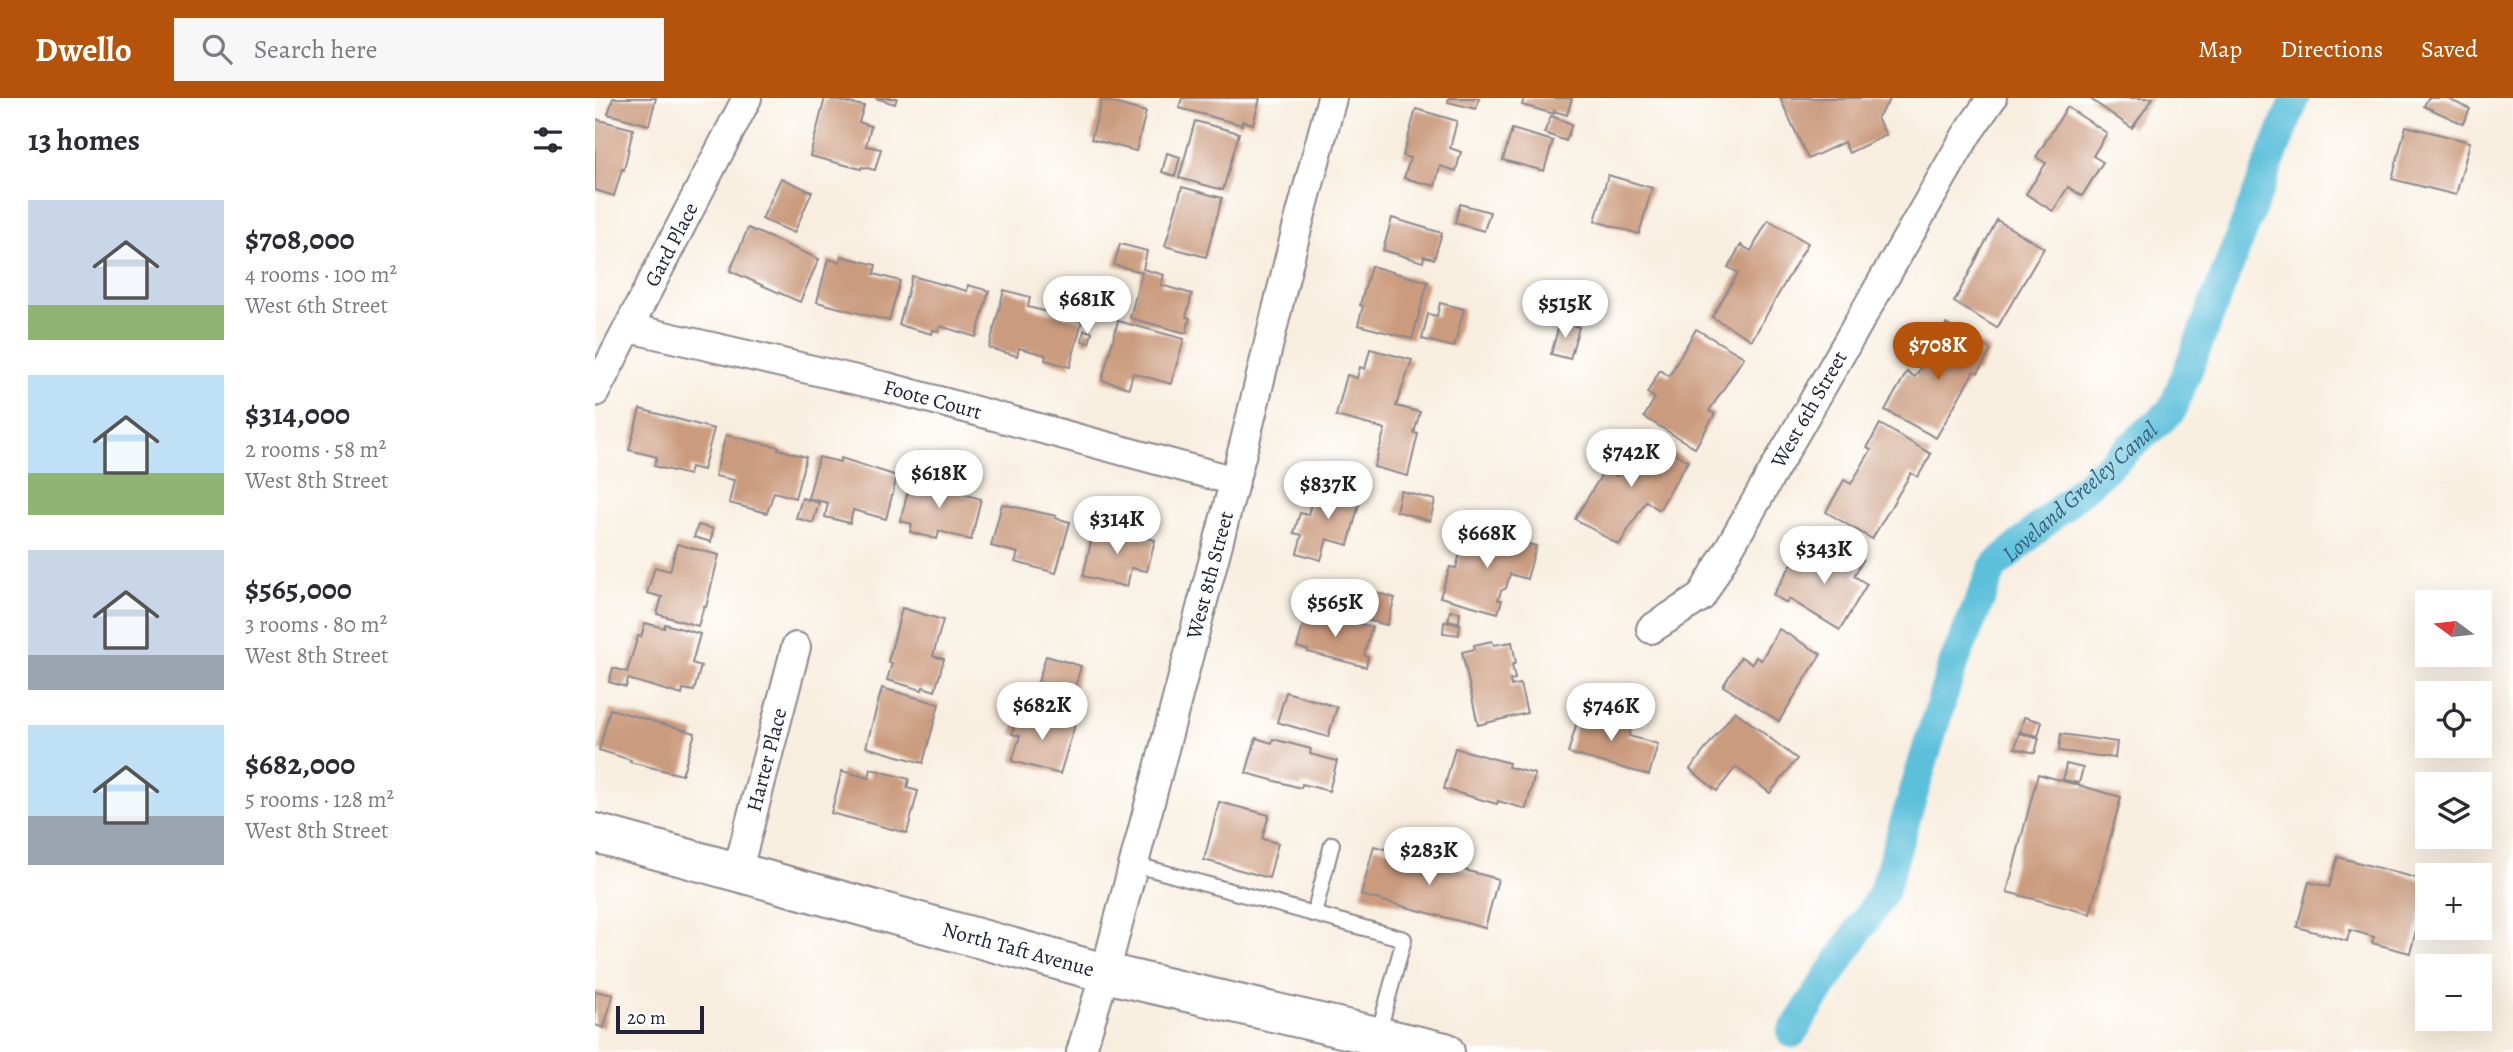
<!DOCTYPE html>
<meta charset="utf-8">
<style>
:root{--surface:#fff;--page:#f7f7f7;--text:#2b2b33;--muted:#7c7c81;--accent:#b45309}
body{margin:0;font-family:Alegreya,serif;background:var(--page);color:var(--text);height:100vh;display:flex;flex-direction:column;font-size:26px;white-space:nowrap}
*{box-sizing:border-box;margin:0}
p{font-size:23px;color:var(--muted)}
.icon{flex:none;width:38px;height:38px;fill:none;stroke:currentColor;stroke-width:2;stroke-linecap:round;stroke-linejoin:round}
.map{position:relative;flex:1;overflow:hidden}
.sheet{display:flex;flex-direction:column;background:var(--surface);width:595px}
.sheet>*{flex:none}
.needle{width:46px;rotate:285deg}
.controls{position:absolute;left:1820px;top:492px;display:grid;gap:14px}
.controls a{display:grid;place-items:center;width:77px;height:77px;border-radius:0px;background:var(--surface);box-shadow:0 7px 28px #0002;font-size:35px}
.scale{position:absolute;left:21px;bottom:18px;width:88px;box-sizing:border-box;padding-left:7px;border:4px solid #22223b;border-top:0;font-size:19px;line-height:24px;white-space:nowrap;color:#22223b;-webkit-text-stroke:5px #fff;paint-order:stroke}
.price{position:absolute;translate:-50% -60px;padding:0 16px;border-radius:24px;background:#fff;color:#222;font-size:23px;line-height:46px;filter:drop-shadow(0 2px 4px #0008)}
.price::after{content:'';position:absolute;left:50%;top:42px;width:21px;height:16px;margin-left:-10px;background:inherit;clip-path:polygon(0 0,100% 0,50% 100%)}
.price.current{background:var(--accent);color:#fff}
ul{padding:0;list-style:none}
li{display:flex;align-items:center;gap:21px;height:175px;padding:0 28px}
li span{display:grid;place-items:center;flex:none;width:196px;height:140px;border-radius:0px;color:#555}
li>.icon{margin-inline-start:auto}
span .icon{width:84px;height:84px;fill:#fffc;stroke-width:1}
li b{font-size:30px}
h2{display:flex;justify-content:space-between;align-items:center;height:84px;padding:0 28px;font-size:30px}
header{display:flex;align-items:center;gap:42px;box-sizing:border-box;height:98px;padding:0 35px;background:var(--accent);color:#fff}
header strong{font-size:33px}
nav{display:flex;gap:38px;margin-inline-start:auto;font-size:24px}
.search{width:490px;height:63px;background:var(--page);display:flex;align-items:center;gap:18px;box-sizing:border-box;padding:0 24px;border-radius:0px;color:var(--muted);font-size:26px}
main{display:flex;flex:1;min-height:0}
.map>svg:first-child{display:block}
</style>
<header>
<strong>Dwello</strong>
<div class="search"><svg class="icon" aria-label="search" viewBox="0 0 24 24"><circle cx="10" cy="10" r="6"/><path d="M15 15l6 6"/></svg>Search here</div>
<nav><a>Map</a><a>Directions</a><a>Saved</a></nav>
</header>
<main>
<section class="sheet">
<h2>13 homes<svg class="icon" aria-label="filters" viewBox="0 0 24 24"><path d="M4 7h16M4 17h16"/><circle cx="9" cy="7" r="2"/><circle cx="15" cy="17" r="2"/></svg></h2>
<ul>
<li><span style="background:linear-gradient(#c9d6e8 75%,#8fb573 0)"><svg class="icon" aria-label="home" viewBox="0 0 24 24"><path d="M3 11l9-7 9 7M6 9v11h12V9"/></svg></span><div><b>$708,000</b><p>4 rooms · 100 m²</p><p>West 6th Street</p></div></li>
<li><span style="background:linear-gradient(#bfe0f5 70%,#8fb573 0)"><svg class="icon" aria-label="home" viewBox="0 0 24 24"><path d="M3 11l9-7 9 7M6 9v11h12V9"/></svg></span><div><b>$314,000</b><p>2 rooms · 58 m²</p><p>West 8th Street</p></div></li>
<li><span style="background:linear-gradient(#c9d6e8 75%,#9aa5b1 0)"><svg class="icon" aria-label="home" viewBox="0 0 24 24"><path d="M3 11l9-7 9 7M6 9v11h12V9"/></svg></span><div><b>$565,000</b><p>3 rooms · 80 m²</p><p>West 8th Street</p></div></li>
<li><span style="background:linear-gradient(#bfe0f5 65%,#9aa5b1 0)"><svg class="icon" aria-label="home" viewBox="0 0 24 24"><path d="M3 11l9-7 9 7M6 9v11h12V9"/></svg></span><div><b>$682,000</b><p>5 rooms · 128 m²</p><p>West 8th Street</p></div></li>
</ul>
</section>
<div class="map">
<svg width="1918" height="954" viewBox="0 0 1918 954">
<rect width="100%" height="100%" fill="#fff"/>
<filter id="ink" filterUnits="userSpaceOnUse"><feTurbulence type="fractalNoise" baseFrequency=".0143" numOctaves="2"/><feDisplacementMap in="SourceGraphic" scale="14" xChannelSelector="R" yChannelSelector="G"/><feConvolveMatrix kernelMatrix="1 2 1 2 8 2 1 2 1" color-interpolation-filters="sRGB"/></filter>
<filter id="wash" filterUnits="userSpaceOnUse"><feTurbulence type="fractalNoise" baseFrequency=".00686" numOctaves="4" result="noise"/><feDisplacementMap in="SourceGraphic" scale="28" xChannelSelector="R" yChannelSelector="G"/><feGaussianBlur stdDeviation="1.57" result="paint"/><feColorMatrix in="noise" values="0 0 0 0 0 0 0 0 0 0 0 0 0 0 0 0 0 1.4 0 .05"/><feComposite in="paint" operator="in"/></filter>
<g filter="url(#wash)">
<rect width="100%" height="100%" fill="#f8eedf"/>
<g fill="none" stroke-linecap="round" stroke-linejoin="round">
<!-- canal -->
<path stroke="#5cc0da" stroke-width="30" id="s1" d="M1197,935L1288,795L1356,572L1398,470L1577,312L1700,0"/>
</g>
<g id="blocks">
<!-- building -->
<g fill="#cb9b7e">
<polygon points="18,0 61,0 54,27 13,16"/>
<polygon points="230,0 269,8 264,24 276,28 271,48 286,51 280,72 267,69 266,71 215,58"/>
<polygon points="280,0 302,0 300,6"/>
<polygon points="587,0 665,0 658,26 647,23 647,27 584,10"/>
<polygon points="854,0 884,0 881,11 853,4"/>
<polygon points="929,0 977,0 972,17 959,13 959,16 927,7"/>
<polygon points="1185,0 1296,0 1282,20 1291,37 1254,55 1249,44 1213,61"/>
<polygon points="1494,0 1558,0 1537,30"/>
<polygon points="1833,0 1851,0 1875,11 1868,26 1829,8"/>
<polygon points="507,2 551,14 541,53 496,41"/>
<polygon points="1472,9 1512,35 1498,58 1508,64 1487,98 1473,89 1458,113 1431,96 1451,65 1441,59"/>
<polygon points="821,11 862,23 855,50 866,54 861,73 845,68 840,88 809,80 815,60 808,58"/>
<polygon points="956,18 977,26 971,43 949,35"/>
<polygon points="0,21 38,31 29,72 27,71 19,98 0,92"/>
<polygon points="600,23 644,35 628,92 584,80"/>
<polygon points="1811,28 1875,44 1861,97 1797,81"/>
<polygon points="917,31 958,43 949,73 908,62"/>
<polygon points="572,55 585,59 580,78 567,74"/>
<polygon points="1013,77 1057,90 1044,136 1000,123"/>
<polygon points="186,80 217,94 199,135 167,121"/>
<polygon points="587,89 627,100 611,159 570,148"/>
<polygon points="865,106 895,114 889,133 860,125"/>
<polygon points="797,120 847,135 839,161 829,158 828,164 788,152"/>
<polygon points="1173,122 1213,145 1157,242 1117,219 1143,175 1133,169 1146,147 1156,153"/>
<polygon points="1402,122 1449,150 1402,230 1359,204"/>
<polygon points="153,130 224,161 205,204 135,173"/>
<polygon points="525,146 552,153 548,171 569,177 566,187 597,196 591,219 595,220 591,235 535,220 547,174 519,167"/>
<polygon points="246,158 281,167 279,176 305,183 294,223 222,204 233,161 245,164"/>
<polygon points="776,168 833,184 817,241 763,227 768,208 765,207"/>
<polygon points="317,178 372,193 373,187 394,193 381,239 345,228 344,233 338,232 337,236 304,227"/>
<polygon points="409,192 435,199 433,209 487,223 475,269 450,262 451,257 424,250 422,258 394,250"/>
<polygon points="845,205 869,211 859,249 827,241 833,216 842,218"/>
<polygon points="523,223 589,241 576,286 538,275 534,290 507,282"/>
<polygon points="965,224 984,229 975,261 956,256"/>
<polygon points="1351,226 1396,252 1383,275 1379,273 1341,340 1290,312 1312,274 1320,279"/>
<polygon points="1101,231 1149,259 1114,313 1120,316 1100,350 1049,319 1060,300 1052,295 1065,272 1074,278"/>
<polygon points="489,232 497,234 494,245 487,243"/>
<polygon points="775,251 817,262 801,308 825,314 819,335 823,336 813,378 779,369 790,331 741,318 752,277 762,280 765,269 770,271"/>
<polygon points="45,311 119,331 108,372 96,369 94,377 59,368 62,359 34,352"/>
<polygon points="1285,326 1336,356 1323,379 1316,375 1277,441 1231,414 1249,382 1256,386 1276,352 1272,350"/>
<polygon points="1047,336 1093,363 1064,412 1051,403 1024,447 980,421 1010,371 1022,378"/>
<polygon points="131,337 184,349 183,351 211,359 200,400 179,394 172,415 134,405 139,382 120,378"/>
<polygon points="224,359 245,364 246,360 302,378 291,421 258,412 255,425 230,419 233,405 213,400"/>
<polygon points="318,375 341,381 339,388 386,401 376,442 344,433 342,441 315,434 317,426 305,423"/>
<polygon points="743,384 768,391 753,447 732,441 726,462 702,455 707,437 699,435 705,415 713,417 718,397 738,403"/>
<polygon points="806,393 840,402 835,423 801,413"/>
<polygon points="207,400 224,405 218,425 201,420"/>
<polygon points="407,406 461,418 460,420 475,424 461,475 420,464 423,455 396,448"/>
<polygon points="103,427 118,431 116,444 99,439"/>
<polygon points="500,427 560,442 552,473 536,470 532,489 488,478"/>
<polygon points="887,433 941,448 932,481 915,476 911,490 906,493 903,502 907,502 903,515 845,499 855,469 861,470 869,441 883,444"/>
<polygon points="82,446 124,457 111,509 109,508 103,528 62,516 67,499 52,495 60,469 75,473"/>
<polygon points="1241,446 1268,462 1259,478 1272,486 1245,532 1194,501 1192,505 1178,497 1204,454 1227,468"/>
<polygon points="772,492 800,500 792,527 764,520"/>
<polygon points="307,510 348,522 338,558 349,561 340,593 328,589 327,592 292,582 297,565 293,564"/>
<polygon points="855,513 865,514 864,524 853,523"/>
<polygon points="719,514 777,529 769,557 773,559 771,569 713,554 713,552 702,549 711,517 718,519"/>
<polygon points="849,524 865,526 864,537 848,535"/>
<polygon points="50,525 69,530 70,526 105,536 97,565 106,568 99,593 88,591 87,597 33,581 31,589 14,584 18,570 32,574 43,538 46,539"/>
<polygon points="1184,531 1226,556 1184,623 1128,588 1146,559 1157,566 1161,559 1166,562"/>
<polygon points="897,543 899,547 917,544 921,565 917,567 920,581 915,582 916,588 925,586 932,615 883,627 867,554 880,551 879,547"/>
<polygon points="451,558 486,568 473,614 437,604"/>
<polygon points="287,590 344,606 328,665 271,649"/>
<polygon points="691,594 742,609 733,639 682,624"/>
<polygon points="986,610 1037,624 1034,638 1063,646 1054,677 973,655"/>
<polygon points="15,611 100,635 87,677 35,664 36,662 4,652"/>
<polygon points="424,612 480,627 465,676 417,663 425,638 417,636"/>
<polygon points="1140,613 1202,661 1175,695 1141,669 1122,693 1095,671"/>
<polygon points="1429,619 1447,624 1443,638 1425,634"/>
<polygon points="1424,635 1444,640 1440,655 1420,650"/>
<polygon points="1466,636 1522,644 1520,660 1464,653"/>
<polygon points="661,640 677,645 678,641 716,651 715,656 742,663 734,693 707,686 706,690 651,675"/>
<polygon points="860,650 914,665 913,669 940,676 931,711 903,703 902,706 849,691"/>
<polygon points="1471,666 1488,670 1484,685 1468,682"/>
<polygon points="276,671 314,681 312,690 323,693 312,735 236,715 247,673 274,680"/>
<polygon points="1443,676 1526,699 1495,816 1412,794"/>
<polygon points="624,704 674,717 667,741 683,745 674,780 609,762"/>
<polygon points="779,748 903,781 890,830 766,797"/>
<polygon points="1743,759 1832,783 1832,793 1815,855 1777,845 1779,839 1755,832 1752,843 1702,829 1714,784 1734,789"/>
<polygon points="0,893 18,897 9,930 0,927"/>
</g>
</g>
</g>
<g filter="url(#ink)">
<use href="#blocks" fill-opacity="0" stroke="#8d888d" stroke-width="2"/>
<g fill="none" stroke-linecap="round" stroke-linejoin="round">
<!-- lane casing -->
<g stroke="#8d888d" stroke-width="18">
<g id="lane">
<polyline points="538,766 809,841 783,937"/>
<polyline points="719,816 737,746"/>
</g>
</g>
<!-- street casing -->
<g stroke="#8d888d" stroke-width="32">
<g id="street">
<path id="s2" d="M34,230L292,289L640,383"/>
<path id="s3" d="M0,294L152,0"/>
<path id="s4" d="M1056,531L1106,499L1372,36L1397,0"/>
<path id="s5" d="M142,775L201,549"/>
<path id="s6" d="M486,954L510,875L650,343L700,138L737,0"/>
</g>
</g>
<!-- secondary casing -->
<g stroke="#8d888d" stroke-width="42">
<g id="secondary">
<path id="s7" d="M0,735L510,875L850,954"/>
</g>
</g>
<!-- lane -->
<use href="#lane" stroke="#fff" stroke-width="14"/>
<!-- street -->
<use href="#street" stroke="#fff" stroke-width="28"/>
<!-- secondary -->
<use href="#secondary" stroke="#fff" stroke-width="38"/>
</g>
</g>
<g text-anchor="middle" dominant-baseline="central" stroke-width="5" stroke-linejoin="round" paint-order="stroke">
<!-- street labels -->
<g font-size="21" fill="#22223b" stroke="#fff">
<text stroke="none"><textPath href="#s3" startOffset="166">Gard Place</textPath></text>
<text stroke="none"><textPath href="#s2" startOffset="312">Foote Court</textPath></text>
<text stroke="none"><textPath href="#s4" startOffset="276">West 6th Street</textPath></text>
<text stroke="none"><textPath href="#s6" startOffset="494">West 8th Street</textPath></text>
<text stroke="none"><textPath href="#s5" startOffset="117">Harter Place</textPath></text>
<text stroke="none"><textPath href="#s7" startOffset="439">North Taft Avenue</textPath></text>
</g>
<!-- water labels -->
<g font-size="23" font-style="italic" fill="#39617b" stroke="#fff">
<text stroke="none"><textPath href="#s1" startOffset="626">Loveland Greeley Canal</textPath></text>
</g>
</g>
</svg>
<div class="controls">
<a><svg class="needle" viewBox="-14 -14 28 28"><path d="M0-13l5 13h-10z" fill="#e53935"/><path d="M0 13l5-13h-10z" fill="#7c7c81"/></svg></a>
<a><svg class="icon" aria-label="locate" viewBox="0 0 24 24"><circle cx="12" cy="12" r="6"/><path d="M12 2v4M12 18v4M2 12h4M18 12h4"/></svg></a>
<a><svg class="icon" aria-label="layers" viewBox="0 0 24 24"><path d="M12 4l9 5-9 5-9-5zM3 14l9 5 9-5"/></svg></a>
<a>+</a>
<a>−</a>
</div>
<div class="scale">20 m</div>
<b class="price" style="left:492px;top:238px">$681K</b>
<b class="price" style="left:970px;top:242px">$515K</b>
<b class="price current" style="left:1343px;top:284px">$708K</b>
<b class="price" style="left:1036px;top:391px">$742K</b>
<b class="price" style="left:344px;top:412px">$618K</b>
<b class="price" style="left:733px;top:423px">$837K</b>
<b class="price" style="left:522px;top:458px">$314K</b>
<b class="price" style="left:892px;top:472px">$668K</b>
<b class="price" style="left:1229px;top:488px">$343K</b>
<b class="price" style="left:740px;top:541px">$565K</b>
<b class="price" style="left:447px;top:644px">$682K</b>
<b class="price" style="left:1016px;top:645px">$746K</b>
<b class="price" style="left:834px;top:789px">$283K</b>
</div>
</main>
